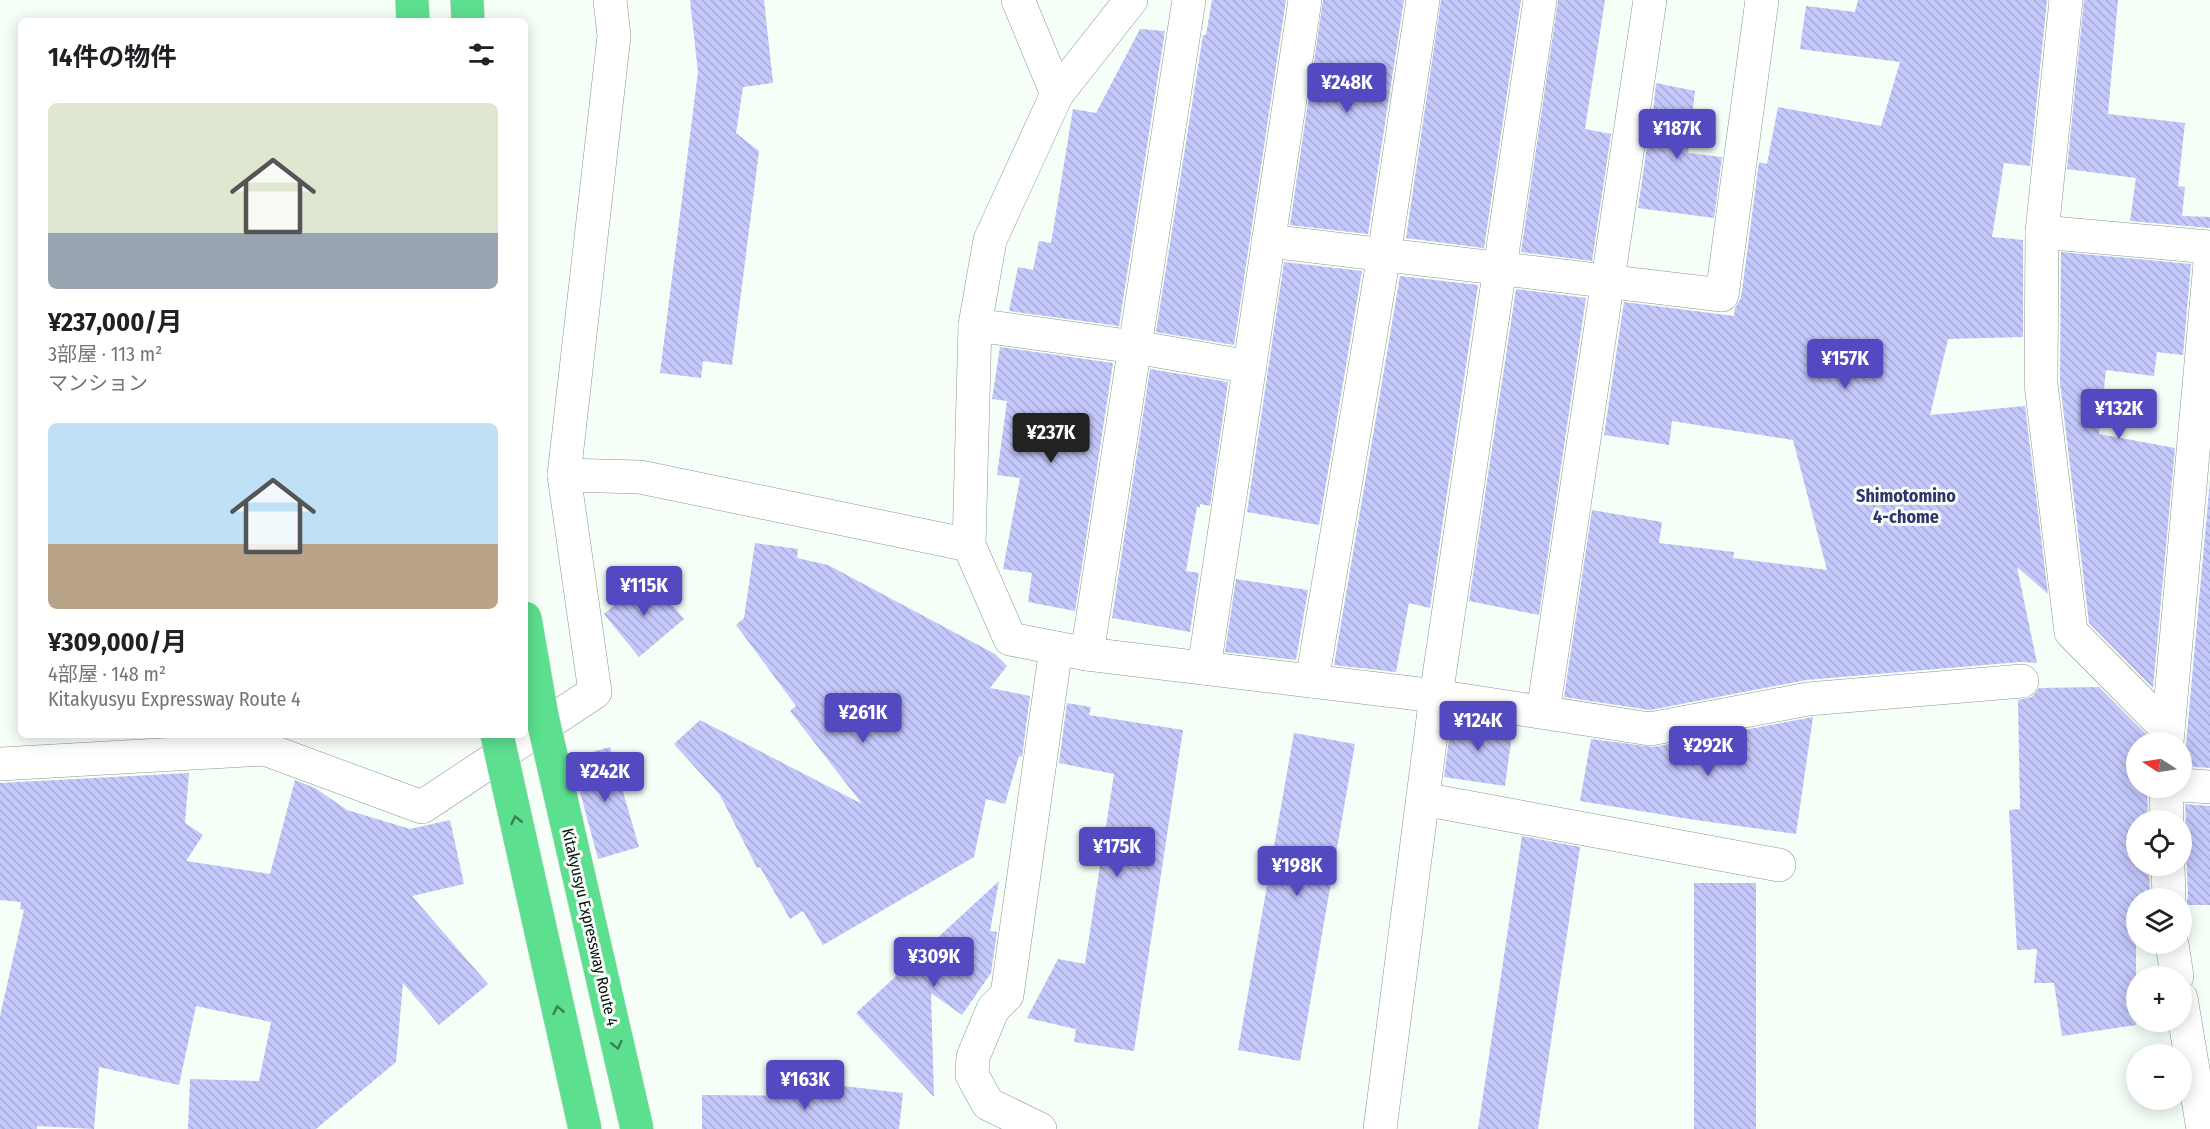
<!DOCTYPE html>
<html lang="ja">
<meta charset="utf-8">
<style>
:root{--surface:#fff;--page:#f2f2f2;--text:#202124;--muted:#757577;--accent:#534ac1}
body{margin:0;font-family:"Fira Sans Condensed","Noto Sans JP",sans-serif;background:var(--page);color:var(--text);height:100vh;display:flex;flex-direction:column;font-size:22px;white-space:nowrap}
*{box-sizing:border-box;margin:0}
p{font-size:20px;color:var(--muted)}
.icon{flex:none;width:33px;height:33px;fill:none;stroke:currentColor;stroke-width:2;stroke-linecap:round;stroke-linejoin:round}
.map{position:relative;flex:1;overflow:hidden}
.drawer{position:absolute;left:18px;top:18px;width:510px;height:720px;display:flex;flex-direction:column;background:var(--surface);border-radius:9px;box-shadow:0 3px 15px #0003}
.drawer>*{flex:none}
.needle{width:39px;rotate:282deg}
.buttons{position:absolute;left:2126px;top:732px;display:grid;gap:12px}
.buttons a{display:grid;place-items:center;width:66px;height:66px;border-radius:50%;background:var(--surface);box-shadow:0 3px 15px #0003;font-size:30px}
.price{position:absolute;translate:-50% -51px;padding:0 14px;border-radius:6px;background:var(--accent);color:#fff;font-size:20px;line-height:39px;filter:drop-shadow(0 2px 3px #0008)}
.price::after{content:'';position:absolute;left:50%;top:36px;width:18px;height:14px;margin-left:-9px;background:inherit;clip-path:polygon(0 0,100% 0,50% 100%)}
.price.selected{background:#222;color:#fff}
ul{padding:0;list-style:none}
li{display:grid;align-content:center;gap:12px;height:318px;padding:0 30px}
li span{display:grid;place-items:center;height:186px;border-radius:9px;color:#555}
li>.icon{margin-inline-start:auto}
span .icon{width:108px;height:108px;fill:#fffc;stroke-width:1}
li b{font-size:26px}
h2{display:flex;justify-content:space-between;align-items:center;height:72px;padding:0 30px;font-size:26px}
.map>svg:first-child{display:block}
</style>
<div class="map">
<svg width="2210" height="1129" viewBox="0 0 2210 1129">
<defs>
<pattern id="building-back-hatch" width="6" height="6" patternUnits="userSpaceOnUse" patternTransform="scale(1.5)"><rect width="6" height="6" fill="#c4c8fb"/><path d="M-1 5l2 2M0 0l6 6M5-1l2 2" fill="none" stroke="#a7abd6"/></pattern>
</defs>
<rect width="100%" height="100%" fill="#f6fef8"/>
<!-- building -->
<g fill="url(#building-back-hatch)">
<polygon points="690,0 764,0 773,83 743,87 736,133 759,151 732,365 703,361 701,378 660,373 698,72"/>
<polygon points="1212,0 1286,0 1234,345 1156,332 1203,35 1206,35"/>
<polygon points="1323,0 1404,0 1368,234 1290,225"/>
<polygon points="1441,0 1521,0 1484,248 1406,238"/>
<polygon points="1558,0 1605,0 1585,129 1611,134 1592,261 1521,252"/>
<polygon points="1858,0 2047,0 2030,166 2004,163 1992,237 2023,240 2023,337 1948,339 1930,415 2025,406 2048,594 2017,567 2037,663 2020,662 1806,680 1650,710 1564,697 1592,510 1662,522 1659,543 1734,552 1733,558 1827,570 1793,440 1672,421 1669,445 1604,435 1624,302 1734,316 1735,308 1741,298 1759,162 1767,164 1778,107 1881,126 1900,62 1800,49 1806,6 1855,12"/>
<polygon points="2084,0 2118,0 2108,114 2185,123 2178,186 2185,187 2182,216 2210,217 2210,228 2130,221 2136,178 2067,169"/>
<polygon points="1140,29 1165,31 1119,326 1009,311 1018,267 1033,270 1039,241 1051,243 1073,109 1096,113"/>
<polygon points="1656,83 1695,91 1688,153 1722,157 1714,218 1638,208 1648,140 1650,140"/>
<polygon points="2061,252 2191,264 2183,355 2157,352 2154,376 2106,370 2099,434 2175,448 2153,688 2089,623 2060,383"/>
<polygon points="1284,262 1362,271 1319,525 1247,512"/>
<polygon points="1400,276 1478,285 1430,608 1409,603 1396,672 1334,665"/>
<polygon points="1516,289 1586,298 1539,615 1469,601"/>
<polygon points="1000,347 1113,363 1075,611 1028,602 1032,573 1003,569 1020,478 997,475 1007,401 992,399"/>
<polygon points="1150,369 1228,382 1210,506 1200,504 1200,507 1197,507 1186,571 1199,573 1190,632 1112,618"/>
<polygon points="2210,480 2210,768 2181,766 2181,754 2186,744"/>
<polygon points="755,543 798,549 797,558 828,565 995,654 1007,666 990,688 1030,696 1022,757 1019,756 1005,804 986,799 974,857 823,945 803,911 790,919 760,867 757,868 720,795 674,744 700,720 862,804 790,711 796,706 736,625 744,618"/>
<polygon points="649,576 684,619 639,657 604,614"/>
<polygon points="1236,579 1308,590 1296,660 1225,652"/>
<polygon points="2099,687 2149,737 2149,742 2136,742 2136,788 2147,788 2148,820 2136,820 2136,866 2149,866 2150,898 2136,898 2136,1025 2062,1036 2054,983 2034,983 2037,949 2017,950 2009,810 2020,809 2018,700 2032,697 2039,688"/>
<polygon points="1067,703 1091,707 1089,715 1183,730 1134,1051 1074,1042 1076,1029 1027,1018 1058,959 1085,964 1114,774 1059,763"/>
<polygon points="1452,717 1513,727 1505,786 1444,777"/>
<polygon points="1813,717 1796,834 1689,819 1580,801 1591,739 1653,747"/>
<polygon points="1294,733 1355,744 1300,1061 1238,1050"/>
<polygon points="610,747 639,847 598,859 571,758"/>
<polygon points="189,773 185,823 203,835 186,861 270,874 295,780 315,788 347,810 410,829 450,820 464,884 412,896 488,984 439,1025 403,983 396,1062 316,1129 188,1129 190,1079 259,1081 271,1022 196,1006 179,1085 99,1067 94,1129 37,1126 37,1129 0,1129 0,1016 24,910 20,909 21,902 0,900 0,783"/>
<polygon points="2185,804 2210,806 2210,905 2186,905 2188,897 2187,865 2181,853 2181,832 2186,820"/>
<polygon points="1522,836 1580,847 1538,1129 1478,1129"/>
<polygon points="999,881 990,931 997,932 991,973 962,1015 931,993 934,1097 856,1013"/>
<rect x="1694" y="883" width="62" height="246"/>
<polygon points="826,1084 903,1093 899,1129 702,1129 702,1095 825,1096"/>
</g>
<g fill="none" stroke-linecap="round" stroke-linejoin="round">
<!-- minor casing -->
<g stroke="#8d958f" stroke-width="34">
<g id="minor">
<polyline points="1018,0 1057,94 990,240 975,325 969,545 1010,639 1087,654 1436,696 1650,729 1808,699 2022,681"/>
<polyline points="2066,0 2042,232 2041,384 2071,632 2168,730"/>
<polyline points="1057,94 1131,0"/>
<polyline points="2042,232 2210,247"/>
<polyline points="1268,241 1722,295 1762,0"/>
<polyline points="975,325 1135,347 1250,367"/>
<polyline points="564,475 640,477 969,545"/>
<polyline points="1087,654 1189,0"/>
<polyline points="1204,668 1305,0"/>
<polyline points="1312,681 1384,255 1423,0"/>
<polyline points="1543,712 1650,0"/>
<polyline points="2167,742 2210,263"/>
<polyline points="0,764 265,749 422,807 595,692 564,475 614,36 610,0"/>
<polyline points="2181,785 2210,787"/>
<polyline points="2166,788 2167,820"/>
<polyline points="1423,799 1779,865"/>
<polyline points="2168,866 2169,898"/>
<polyline points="2172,944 2177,976"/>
<polyline points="2181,998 2203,1129"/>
<polyline points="1040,1129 988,1104 972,1075 973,1057 993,1009 1007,995 1056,648"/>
<polyline points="1380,1129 1436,696 1540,0"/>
</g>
</g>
<!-- motorway casing -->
<g stroke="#d8d9d8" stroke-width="34">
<g id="motorway">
<polyline points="412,0 413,21"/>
<polyline points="467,0 468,21"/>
</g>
</g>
<!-- minor -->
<use href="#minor" stroke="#fff" stroke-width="33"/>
<!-- motorway -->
<use href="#motorway" stroke="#5cdf8f" stroke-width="33"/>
<!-- motorway-bridge casing -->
<g stroke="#d8d9d8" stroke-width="34" stroke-linecap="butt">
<g id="motorway-bridge">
<polyline points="525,618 542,716 637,1129"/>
<polyline points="497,735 585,1129"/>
</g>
</g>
<!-- motorway-bridge -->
<use href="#motorway-bridge" stroke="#5cdf8f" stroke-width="33"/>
</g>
<!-- one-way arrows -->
<defs><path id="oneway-chevron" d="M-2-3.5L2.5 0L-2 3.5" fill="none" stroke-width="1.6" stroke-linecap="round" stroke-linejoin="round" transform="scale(1.5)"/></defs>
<g stroke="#388154">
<use href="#oneway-chevron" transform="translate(516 820) rotate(-103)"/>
<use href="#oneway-chevron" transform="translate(558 1010) rotate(-103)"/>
<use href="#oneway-chevron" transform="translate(617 1045) rotate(77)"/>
</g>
<g text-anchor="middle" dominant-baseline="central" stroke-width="6" stroke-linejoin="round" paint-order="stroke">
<!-- street labels -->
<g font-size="16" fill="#0d0f0d" stroke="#f6fef8">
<text transform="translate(590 927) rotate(77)">Kitakyusyu Expressway Route 4</text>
</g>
<!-- neighbourhood labels -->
<g font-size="18" font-weight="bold" fill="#33326d" stroke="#f6fef8">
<text x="1906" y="496">Shimotomino<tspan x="1906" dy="21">4-chome</tspan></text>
</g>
</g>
</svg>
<div class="buttons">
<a><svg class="needle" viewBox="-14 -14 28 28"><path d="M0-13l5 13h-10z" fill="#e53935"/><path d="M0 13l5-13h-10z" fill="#757577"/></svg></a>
<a><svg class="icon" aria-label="locate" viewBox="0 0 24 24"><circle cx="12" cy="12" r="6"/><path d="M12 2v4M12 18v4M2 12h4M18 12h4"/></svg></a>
<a><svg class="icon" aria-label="layers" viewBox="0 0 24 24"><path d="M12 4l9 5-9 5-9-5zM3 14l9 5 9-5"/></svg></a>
<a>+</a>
<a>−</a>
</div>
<b class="price" style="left:1347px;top:114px">¥248K</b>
<b class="price" style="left:1677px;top:160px">¥187K</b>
<b class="price" style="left:1845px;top:390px">¥157K</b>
<b class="price" style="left:2119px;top:440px">¥132K</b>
<b class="price selected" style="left:1051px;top:464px">¥237K</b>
<b class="price" style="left:644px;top:617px">¥115K</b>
<b class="price" style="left:863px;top:744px">¥261K</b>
<b class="price" style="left:1478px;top:752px">¥124K</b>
<b class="price" style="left:1708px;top:777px">¥292K</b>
<b class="price" style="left:605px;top:803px">¥242K</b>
<b class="price" style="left:1117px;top:878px">¥175K</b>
<b class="price" style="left:1297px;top:897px">¥198K</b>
<b class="price" style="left:934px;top:988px">¥309K</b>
<b class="price" style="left:805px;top:1111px">¥163K</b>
<section class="drawer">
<h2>14件の物件<svg class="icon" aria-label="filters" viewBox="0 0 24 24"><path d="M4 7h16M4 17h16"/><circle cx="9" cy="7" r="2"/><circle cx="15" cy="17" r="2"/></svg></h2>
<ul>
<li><span style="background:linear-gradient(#dfe7d0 70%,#9aa5b1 0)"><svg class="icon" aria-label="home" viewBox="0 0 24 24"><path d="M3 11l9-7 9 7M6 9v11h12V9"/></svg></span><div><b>¥237,000/月</b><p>3部屋 · 113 m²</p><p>マンション</p></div></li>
<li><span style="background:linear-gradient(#bfe0f5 65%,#b9a48a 0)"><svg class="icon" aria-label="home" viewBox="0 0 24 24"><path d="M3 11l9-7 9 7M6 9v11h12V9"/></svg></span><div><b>¥309,000/月</b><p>4部屋 · 148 m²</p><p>Kitakyusyu Expressway Route 4</p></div></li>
</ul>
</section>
</div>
